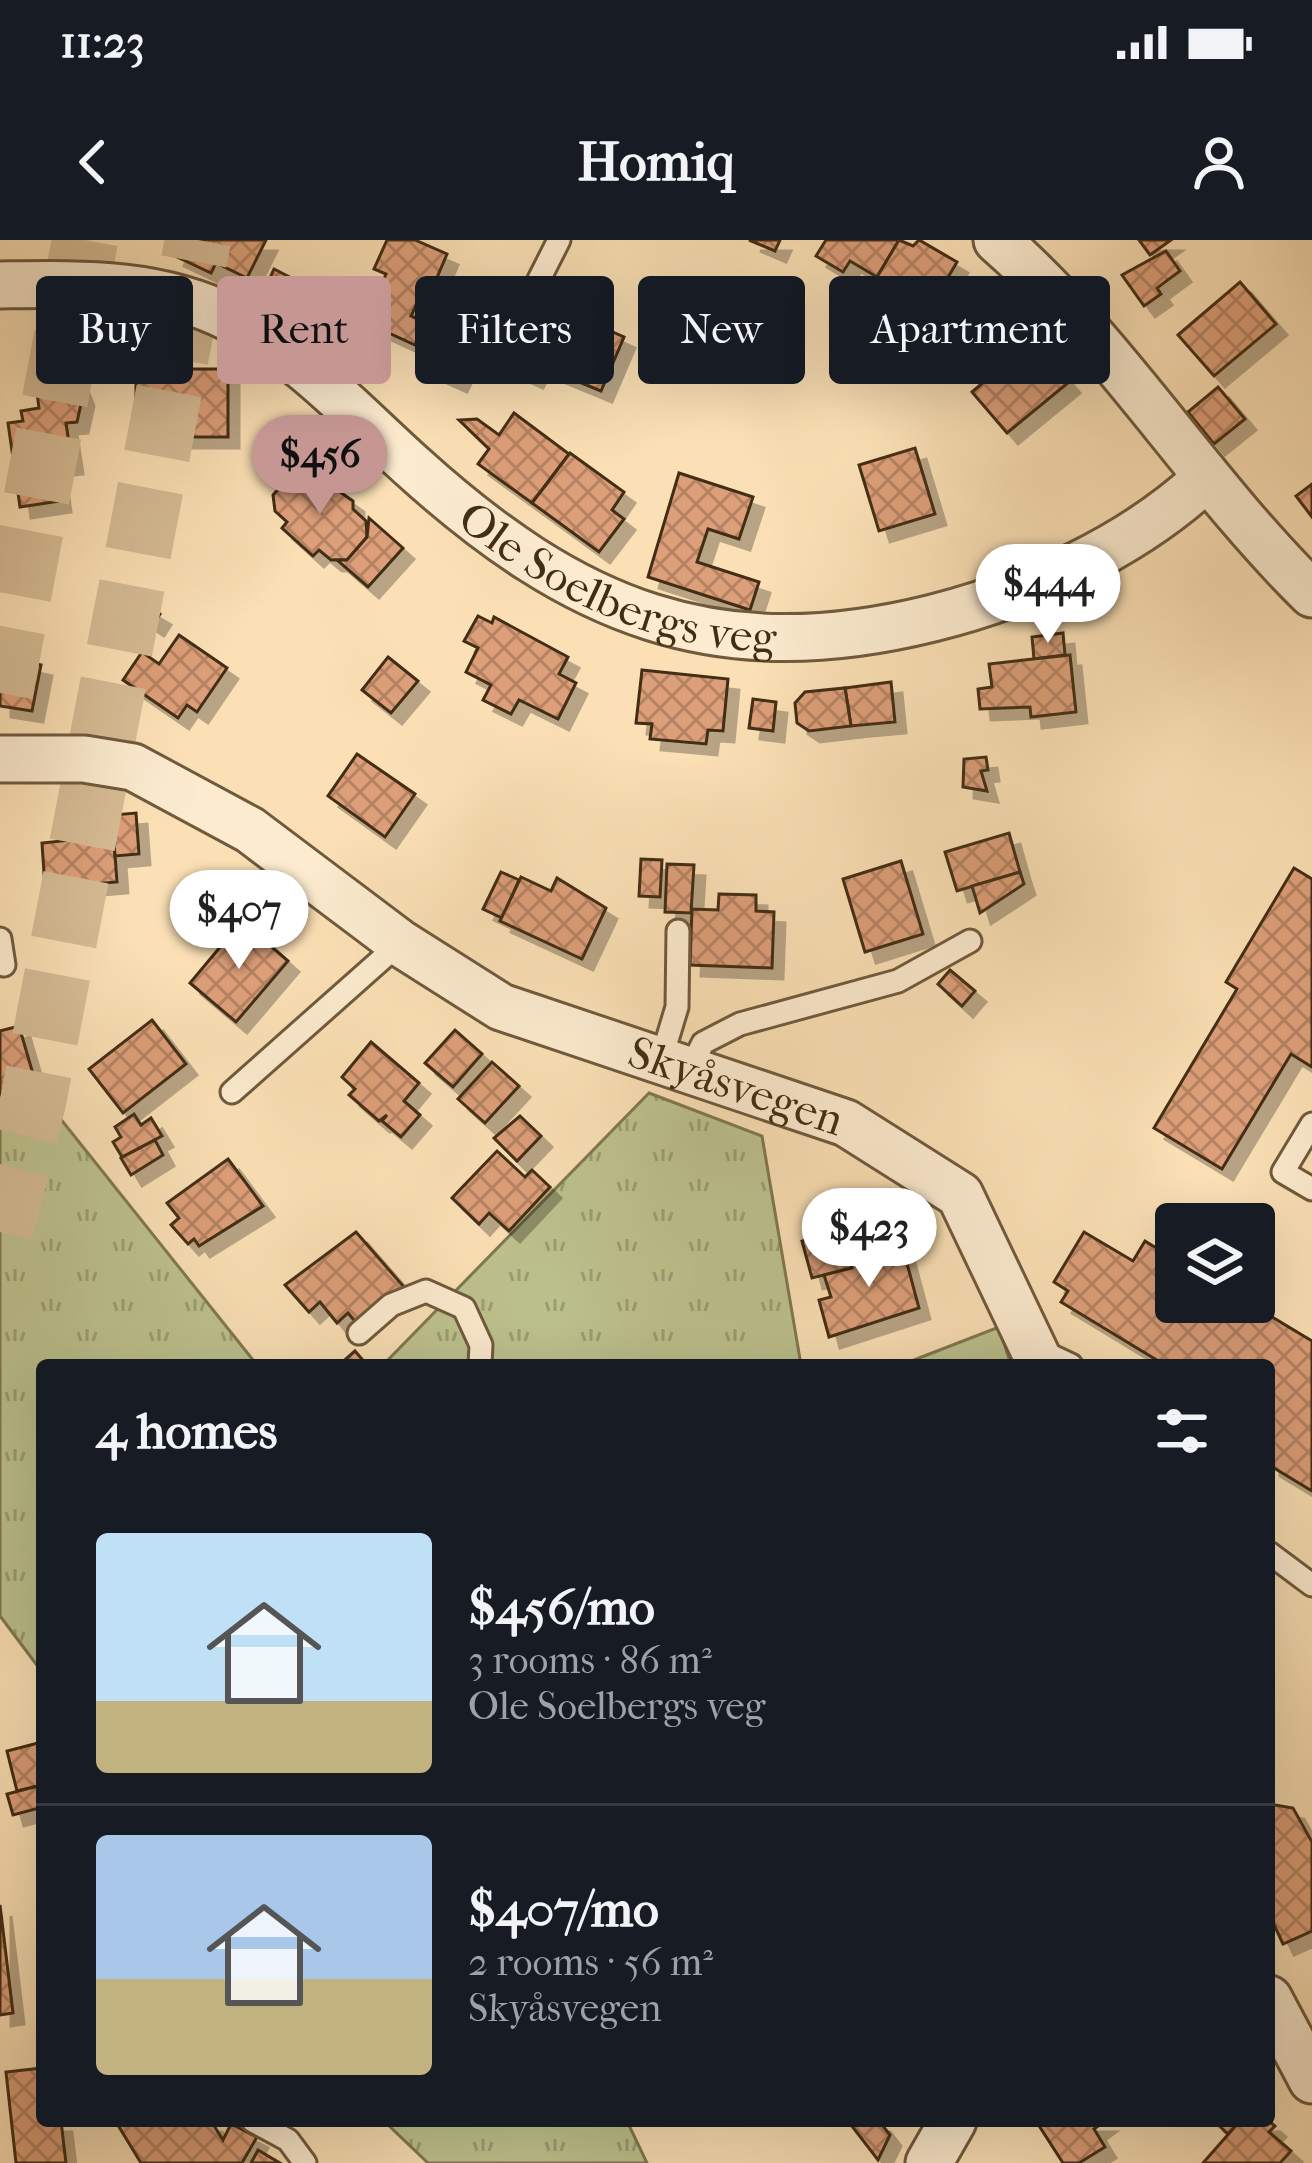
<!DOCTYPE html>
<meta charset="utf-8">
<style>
:root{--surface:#171b24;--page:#242831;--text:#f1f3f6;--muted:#9ea1a6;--line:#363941;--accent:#c59692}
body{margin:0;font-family:"IM FELL French Canon",serif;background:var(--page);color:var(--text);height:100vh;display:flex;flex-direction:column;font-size:45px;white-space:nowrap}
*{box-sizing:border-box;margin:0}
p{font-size:39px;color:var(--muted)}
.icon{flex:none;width:66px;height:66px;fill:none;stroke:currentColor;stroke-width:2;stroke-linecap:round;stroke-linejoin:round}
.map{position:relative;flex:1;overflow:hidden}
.drawer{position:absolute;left:36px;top:1119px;width:1239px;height:768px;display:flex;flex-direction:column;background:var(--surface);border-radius:12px;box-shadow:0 12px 48px #0002}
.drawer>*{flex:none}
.guide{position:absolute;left:36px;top:36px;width:1242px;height:108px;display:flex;gap:24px}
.buttons{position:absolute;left:1155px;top:963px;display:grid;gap:24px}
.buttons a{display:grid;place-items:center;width:120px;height:120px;border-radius:12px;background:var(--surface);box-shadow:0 12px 48px #0002;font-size:60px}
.price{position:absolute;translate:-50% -102px;padding:0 27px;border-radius:42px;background:#fff;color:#222;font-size:39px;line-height:78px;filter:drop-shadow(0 3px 6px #0008)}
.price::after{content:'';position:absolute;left:50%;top:72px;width:36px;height:27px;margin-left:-18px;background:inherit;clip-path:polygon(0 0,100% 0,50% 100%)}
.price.current{background:var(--accent);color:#111}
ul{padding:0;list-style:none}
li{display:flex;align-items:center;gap:36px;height:300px;padding:0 60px}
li+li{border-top:3px solid var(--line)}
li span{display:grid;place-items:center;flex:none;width:336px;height:240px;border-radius:12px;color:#555}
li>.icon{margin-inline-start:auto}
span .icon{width:144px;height:144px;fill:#fffc;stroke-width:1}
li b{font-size:51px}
h2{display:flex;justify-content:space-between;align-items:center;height:144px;padding:0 60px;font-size:51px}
.tag{padding:0 42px;border-radius:12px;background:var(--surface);box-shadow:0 12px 48px #0002;font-size:42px;line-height:108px}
.tag.current{background:var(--accent);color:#111}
.status{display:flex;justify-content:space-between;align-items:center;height:84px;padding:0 60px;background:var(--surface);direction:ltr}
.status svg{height:33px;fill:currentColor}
header{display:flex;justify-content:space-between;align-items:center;height:156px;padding:0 60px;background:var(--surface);font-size:54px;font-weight:700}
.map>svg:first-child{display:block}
</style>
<div class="status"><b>11:23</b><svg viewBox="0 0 49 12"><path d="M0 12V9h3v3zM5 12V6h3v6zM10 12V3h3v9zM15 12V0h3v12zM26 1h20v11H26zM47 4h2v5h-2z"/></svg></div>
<header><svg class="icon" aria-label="back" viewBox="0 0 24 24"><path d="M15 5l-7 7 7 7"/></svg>Homiq<svg class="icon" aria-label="person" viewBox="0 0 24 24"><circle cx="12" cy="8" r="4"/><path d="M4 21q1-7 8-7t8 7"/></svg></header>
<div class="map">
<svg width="1312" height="1923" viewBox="0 0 1312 1923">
<defs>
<pattern id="park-tufts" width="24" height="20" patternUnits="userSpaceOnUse" patternTransform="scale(3)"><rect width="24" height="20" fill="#bdc28e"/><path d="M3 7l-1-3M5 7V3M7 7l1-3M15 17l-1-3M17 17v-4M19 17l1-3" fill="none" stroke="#9b9e73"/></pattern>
<pattern id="building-cross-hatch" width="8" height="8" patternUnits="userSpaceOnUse" patternTransform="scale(3)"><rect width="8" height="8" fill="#dd9f79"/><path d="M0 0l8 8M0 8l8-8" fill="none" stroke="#b58262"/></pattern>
<filter id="shadow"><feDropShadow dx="11" dy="11" stdDeviation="0" flood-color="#0004"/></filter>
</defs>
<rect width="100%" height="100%" fill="#fbe0b5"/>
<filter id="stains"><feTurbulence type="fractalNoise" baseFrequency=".00167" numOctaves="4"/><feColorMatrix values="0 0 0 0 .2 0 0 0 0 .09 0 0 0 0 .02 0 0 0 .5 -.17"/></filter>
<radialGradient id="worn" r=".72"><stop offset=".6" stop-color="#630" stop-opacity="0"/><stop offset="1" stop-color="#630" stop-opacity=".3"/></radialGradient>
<!-- park -->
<g fill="url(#park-tufts)" stroke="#807850" stroke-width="3">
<polygon points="0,803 257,1125 42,1125 42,1432 0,1376"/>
<polygon points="649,853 762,896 801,1125 383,1125"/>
<polygon points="999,1087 1011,1125 901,1125"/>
<polygon points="384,1881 627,1881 647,1923 428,1923"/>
</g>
<!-- building -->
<g fill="url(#building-cross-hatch)" stroke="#422d13" stroke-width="3" filter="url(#shadow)">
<polygon points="171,0 266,0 247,38 216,23 211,33 173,15 178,4"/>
<polygon points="387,0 415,0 447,14 430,54 423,50 411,76 425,82 415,105 365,82 386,34 374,29"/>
<polygon points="749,0 780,0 775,11"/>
<polygon points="826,0 899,0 877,37 850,21 843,32 816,16"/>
<polygon points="899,0 913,6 919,0 957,22 930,68 877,37"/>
<polygon points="1139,0 1171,0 1150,15"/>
<polygon points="1166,11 1180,31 1157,48 1161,54 1144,66 1122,35"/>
<polygon points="274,29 301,43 291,64 264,51"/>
<polygon points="1240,42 1276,84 1214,136 1178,95"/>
<polygon points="443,65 500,91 485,126 467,118 456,141 418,124"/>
<polygon points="588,81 624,97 601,151 538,125 532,137 514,129 530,93 575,109"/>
<polygon points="1033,100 1069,142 1007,193 972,152"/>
<rect x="136" y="129" width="92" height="68"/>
<polygon points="74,132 83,155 77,182 66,183 72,223 55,225 60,261 20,267 8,183 23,181 21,171 39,168 35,138"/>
<polygon points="1218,147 1245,179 1214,204 1188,172"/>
<polygon points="514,173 569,214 532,263 478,224 489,209 459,180 477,179 499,195"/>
<polygon points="915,208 935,274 879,291 859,225"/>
<polygon points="570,213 624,252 612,270 624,279 599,312 532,263"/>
<polygon points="310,231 353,261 353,269 366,281 367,297 347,320 331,320 319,310 313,316 282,288 287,282 275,271 273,255 294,232"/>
<polygon points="679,233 753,257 739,299 708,289 697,322 759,342 750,370 648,337"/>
<polygon points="1312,244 1312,277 1296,256"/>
<polygon points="369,278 403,308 368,347 337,320 347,320 367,297"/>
<polygon points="145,365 160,374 153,385 139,376"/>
<polygon points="478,376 492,383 494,377 568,417 559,434 576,443 558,479 519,460 511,474 483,460 491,445 466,432 478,408 464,401"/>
<polygon points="1063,393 1065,415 1034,419 1032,397"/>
<polygon points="179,395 227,428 197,472 187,465 178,478 123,440 142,412 159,424"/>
<polygon points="1070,415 1076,472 1031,477 1030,467 980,469 978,449 992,447 989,424"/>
<polygon points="0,416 41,425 32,471 0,466"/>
<polygon points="388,417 418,441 391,473 362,450"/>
<polygon points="642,430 728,439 723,491 708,490 706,504 650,499 652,484 636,483"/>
<polygon points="891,442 895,482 851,486 845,448"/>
<polygon points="845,448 851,486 809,491 797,483 795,463 805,452"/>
<polygon points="753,459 776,462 773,491 749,488"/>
<polygon points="357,514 415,554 385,597 328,556"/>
<polygon points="986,517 988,530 981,531 987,551 963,547 964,519"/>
<polygon points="94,572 95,577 112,575 117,642 45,648 42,603 81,599 81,573"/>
<polygon points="136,573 139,614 115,616 112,575"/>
<polygon points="1009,593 1020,632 957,651 945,612"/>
<polygon points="641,619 662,620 660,657 639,656"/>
<polygon points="901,621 923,694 865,712 843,639"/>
<polygon points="667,624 694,625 691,673 665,672"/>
<polygon points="1294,628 1312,639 1312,827 1291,814 1222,929 1154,888 1237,749 1226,742"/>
<polygon points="501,632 519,640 502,678 483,669"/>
<polygon points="1020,632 1024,644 980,673 972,646"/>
<polygon points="232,637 260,661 237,687 209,664"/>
<polygon points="521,637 551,651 557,638 606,668 582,719 500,681"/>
<polygon points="719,654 756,655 756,671 774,672 772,728 690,725 692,669 718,670"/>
<polygon points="242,681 288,721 236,782 190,743"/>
<polygon points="950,730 975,751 962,766 938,744"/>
<polygon points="152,780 186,824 123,873 89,829"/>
<polygon points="19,786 36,844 0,855 0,791"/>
<polygon points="455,790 482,814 453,847 425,823"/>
<polygon points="371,802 419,843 404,861 420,875 401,897 382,881 387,875 379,881 349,855 355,849 342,837"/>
<polygon points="492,822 519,846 485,883 458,859"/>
<polygon points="134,874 141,885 151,878 162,896 122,917 113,902 121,897 115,887"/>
<polygon points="520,876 541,896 517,921 494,898"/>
<polygon points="155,900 163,915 131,935 121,918"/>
<polygon points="497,911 525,937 532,930 550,947 509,991 489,973 479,984 452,958"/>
<polygon points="228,919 263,966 199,1006 194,999 188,1004 171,985 179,978 167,963"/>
<polygon points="842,991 852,1028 812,1038 802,1001"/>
<polygon points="356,992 404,1047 359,1086 348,1073 337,1083 320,1062 309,1072 285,1045"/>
<polygon points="1084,992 1133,1021 1145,1001 1176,1020 1176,1062 1204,1062 1216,1070 1221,1062 1247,1062 1312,1101 1312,1251 1269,1225 1269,1125 1165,1125 1061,1062 1068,1051 1054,1042"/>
<polygon points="901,1001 919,1068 829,1097 819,1060 831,1057 824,1035 852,1028 848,1015"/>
<polygon points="355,1111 367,1125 339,1125"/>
<polygon points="42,1502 42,1545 17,1551 7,1511"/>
<polygon points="42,1545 42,1578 39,1568 13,1575 7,1554"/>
<polygon points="1269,1564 1293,1568 1312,1602 1312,1691 1283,1704 1269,1674"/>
<polygon points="0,1665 13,1773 0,1775"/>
<polygon points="42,1828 42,1881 61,1881 66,1923 16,1923 6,1832"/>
<polygon points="211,1881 223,1900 231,1884 257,1897 242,1923 141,1923 116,1882"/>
<polygon points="848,1881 879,1881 890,1895 878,1920"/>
<polygon points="1036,1881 1105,1881 1094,1889 1105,1907 1079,1923 1063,1923"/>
<polygon points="1214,1881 1240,1881 1228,1894"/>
<polygon points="1240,1881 1269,1881 1275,1886 1269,1892 1291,1911 1280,1923 1203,1923"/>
<polygon points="258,1910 280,1923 251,1923"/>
</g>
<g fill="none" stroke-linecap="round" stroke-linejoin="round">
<!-- highway-tunnel -->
<g stroke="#d6bc95" stroke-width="66" stroke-dasharray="66 33" stroke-linecap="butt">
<polyline points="0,453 85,0"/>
<polyline points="0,992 33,862 198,0"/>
</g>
<!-- lane casing -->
<g stroke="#705a3c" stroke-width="27">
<g id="lane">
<polyline points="519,79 559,0"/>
<polyline points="0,699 4,725"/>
<polyline points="661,820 677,767 678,691"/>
<polyline points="690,829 703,803 740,784 898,741 970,701"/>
<polyline points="232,852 400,703"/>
<polyline points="1312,884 1283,932 1312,949"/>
<polyline points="359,1093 391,1065 426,1051 464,1068 481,1105 480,1125"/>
<polyline points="1037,1109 1071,1125"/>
<polyline points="1269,1313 1312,1345"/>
<polyline points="253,1881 288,1900 305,1923"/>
</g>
</g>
<!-- street casing -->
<g stroke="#705a3c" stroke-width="51">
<g id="street">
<path d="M997,0C1116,104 1199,243 1312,354"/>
<path id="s1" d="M0,45C78,44 158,41 230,78C300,114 355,175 413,227C573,372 716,432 933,378C1029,354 1132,307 1204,240"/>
<path id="s2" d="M0,519H84L133,527L250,590L400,703L501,767L846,883L960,955L1041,1125"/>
<polyline points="1269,1759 1312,1840"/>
<polyline points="929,1923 953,1881"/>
</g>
</g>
<!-- lane -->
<use href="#lane" stroke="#fcebcf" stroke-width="21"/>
<!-- street -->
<use href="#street" stroke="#fcebcf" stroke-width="45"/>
</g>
<g text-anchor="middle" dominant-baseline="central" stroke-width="10" stroke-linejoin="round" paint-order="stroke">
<!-- street labels -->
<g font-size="45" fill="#422d13" stroke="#fcebcf">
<text stroke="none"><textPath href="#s1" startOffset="711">Ole Soelbergs veg</textPath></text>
<text stroke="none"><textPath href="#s2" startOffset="822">Skyåsvegen</textPath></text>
</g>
</g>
<rect width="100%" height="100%" filter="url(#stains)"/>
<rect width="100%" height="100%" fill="url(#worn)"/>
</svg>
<div class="buttons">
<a><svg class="icon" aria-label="layers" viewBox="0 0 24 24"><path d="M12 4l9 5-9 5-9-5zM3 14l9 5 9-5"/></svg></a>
</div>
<b class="price current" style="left:320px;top:277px">$456</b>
<b class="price" style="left:1048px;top:406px">$444</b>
<b class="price" style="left:239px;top:732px">$407</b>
<b class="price" style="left:869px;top:1050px">$423</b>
<div class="guide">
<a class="tag">Buy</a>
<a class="tag current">Rent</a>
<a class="tag">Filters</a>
<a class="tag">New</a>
<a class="tag">Apartment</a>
</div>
<section class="drawer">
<h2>4 homes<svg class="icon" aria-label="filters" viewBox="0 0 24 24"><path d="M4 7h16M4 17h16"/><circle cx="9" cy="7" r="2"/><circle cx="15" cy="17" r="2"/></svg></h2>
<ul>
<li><span style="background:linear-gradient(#bfe0f5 70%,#c2b280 0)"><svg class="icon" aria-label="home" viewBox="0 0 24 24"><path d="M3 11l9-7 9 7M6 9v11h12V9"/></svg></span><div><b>$456/mo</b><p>3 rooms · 86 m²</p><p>Ole Soelbergs veg</p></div></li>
<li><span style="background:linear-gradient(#a9c7e8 60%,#c2b280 0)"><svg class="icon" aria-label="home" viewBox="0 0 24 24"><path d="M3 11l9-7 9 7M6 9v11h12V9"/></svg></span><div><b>$407/mo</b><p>2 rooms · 56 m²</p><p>Skyåsvegen</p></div></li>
</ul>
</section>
</div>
